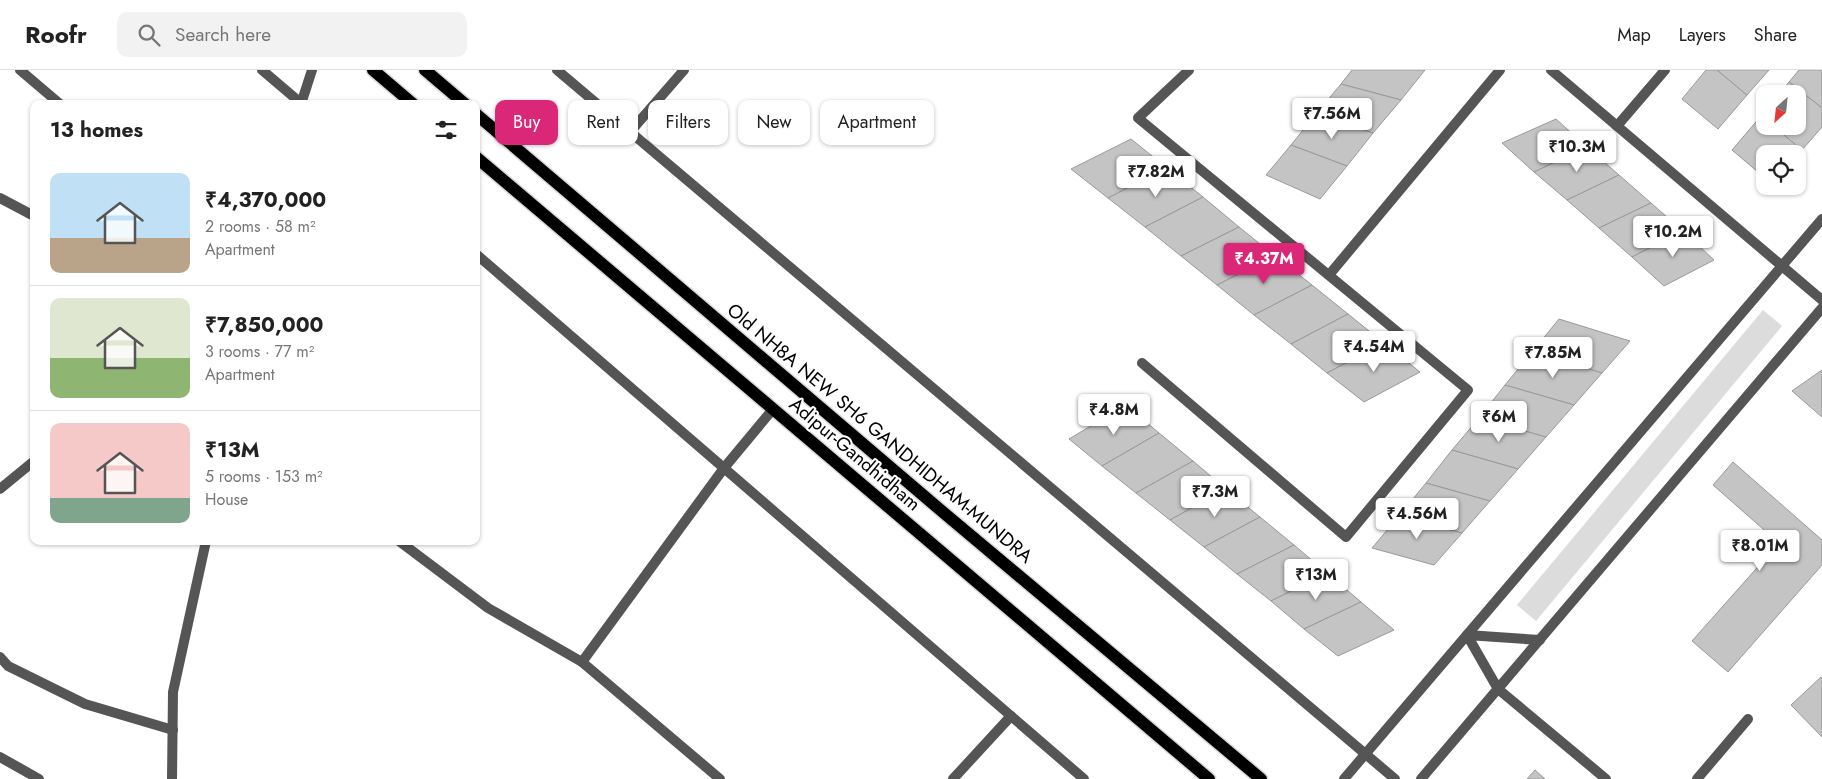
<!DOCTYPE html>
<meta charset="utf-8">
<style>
:root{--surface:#fff;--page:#f2f2f2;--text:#222;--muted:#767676;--line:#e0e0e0;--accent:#db2777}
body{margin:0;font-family:Jost,sans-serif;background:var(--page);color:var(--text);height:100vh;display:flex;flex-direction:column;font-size:19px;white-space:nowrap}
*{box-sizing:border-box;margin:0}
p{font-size:16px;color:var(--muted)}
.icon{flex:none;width:28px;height:28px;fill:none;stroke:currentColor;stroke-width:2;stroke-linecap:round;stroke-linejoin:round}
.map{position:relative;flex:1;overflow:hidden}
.details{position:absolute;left:30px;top:30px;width:450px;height:445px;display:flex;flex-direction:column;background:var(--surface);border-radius:10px;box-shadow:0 1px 4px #0004}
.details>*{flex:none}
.banner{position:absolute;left:495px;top:30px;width:475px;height:45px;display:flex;gap:10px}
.needle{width:32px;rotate:207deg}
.fabs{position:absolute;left:1756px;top:15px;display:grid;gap:10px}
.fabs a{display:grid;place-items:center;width:50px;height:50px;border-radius:10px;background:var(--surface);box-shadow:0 1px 4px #0004;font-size:25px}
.price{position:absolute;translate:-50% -42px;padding:0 11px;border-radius:5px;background:#fff;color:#222;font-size:16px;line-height:32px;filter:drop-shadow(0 1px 2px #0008)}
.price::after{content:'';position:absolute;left:50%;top:30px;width:15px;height:11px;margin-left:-8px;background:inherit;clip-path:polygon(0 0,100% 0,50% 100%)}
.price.on{background:var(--accent);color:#fff}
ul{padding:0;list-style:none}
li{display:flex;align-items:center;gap:15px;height:125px;padding:0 20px}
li+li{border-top:1px solid var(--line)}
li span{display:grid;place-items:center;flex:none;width:140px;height:100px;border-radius:10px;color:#555}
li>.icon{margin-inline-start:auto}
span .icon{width:60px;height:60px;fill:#fffc;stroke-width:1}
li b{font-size:21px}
h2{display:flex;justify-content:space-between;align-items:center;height:60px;padding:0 20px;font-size:21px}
.pill{padding:0 18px;border-radius:10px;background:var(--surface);box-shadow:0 1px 4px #0004;font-size:18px;line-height:45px}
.pill.on{background:var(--accent);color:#fff}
header{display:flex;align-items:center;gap:30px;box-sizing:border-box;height:70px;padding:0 25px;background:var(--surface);border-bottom:1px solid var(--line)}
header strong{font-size:24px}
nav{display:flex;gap:28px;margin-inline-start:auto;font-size:18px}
.search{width:350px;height:45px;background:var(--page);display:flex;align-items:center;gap:12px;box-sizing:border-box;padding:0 18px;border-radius:10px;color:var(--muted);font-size:19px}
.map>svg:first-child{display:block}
</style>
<header>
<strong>Roofr</strong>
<div class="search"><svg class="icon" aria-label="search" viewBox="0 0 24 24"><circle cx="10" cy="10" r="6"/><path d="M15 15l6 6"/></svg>Search here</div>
<nav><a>Map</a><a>Layers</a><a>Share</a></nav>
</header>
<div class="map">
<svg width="1822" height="709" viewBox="0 0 1822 709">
<rect width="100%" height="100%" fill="#fff"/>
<!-- green -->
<polygon fill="#dcdcdc" points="1763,240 1782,256 1536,551 1517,535"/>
<!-- building -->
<g fill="#c4c4c4" stroke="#999">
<polygon points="1352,0 1425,0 1401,30 1341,14"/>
<polygon points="1706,0 1717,0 1747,25 1718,59 1682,29"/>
<polygon points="1717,0 1769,0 1747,25"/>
<polygon points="1799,0 1822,0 1822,38 1789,12"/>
<polygon points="1789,12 1822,38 1822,57 1802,80 1773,56 1798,56 1798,24 1779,24"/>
<polygon points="1341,14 1401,30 1373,63 1316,44"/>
<polygon points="1316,44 1373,63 1347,96 1291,75"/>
<polygon points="1761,46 1765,50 1765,56 1773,56 1802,80 1798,86 1798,84 1765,84 1765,108 1732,80"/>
<polygon points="1556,49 1587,77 1534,102 1502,73"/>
<polygon points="1131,69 1167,98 1108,128 1071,99"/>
<polygon points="1291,75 1347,96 1320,129 1266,105"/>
<polygon points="1587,77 1619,105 1567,130 1534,102"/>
<polygon points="1167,98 1203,127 1145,157 1108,128"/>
<polygon points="1619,105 1651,133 1599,158 1567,130"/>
<polygon points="1203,127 1239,157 1181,186 1145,157"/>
<polygon points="1651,133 1683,161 1632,187 1599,158"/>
<polygon points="1239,157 1275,186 1217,215 1181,186"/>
<polygon points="1683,161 1714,190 1664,216 1632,187"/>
<polygon points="1275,186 1312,215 1254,245 1217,215"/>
<polygon points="1312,215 1348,244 1291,274 1254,245"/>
<polygon points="1348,244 1384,273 1327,303 1291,274"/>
<polygon points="1559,249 1630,271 1602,303 1532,282"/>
<polygon points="1384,273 1420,302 1364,332 1327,303"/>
<polygon points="1532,282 1602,303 1574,335 1505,315"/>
<polygon points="1822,300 1822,347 1792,321"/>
<polygon points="1505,315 1574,335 1546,367 1479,348"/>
<polygon points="1126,335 1159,363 1102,396 1069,369"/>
<polygon points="1479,348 1546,367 1518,399 1452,380"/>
<polygon points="1159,363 1193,391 1136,423 1102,396"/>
<polygon points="1452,380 1518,399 1490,431 1426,413"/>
<polygon points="1193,391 1226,419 1170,450 1136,423"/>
<polygon points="1733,392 1822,470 1822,495 1728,602 1692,571 1779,473 1713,415"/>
<polygon points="1426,413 1490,431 1462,463 1399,446"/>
<polygon points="1226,419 1260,447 1204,477 1170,450"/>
<polygon points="1399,446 1462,463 1434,495 1372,478"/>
<polygon points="1260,447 1294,475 1237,504 1204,477"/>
<polygon points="1294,475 1327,503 1271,531 1237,504"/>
<polygon points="1327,503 1361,532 1304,559 1271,531"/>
<polygon points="1361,532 1394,560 1338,586 1304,559"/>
<polygon points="1821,607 1822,608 1822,667 1791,635"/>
<polygon points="1535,700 1545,709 1527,709"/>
</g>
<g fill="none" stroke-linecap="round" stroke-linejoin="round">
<!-- primary casing -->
<g stroke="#dbdbdb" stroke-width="15">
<g id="primary">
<polyline points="373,0 413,34"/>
<polyline points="425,0 465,34"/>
<polyline points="476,44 944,443 1261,709"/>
<polyline points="476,87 1209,709"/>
</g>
</g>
<!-- lane -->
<g stroke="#555" stroke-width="10">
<polyline points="1540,570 1467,565 1498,619 1606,709"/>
<polyline points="953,709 1011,646"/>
<polyline points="1697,709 1748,649"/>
</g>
<!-- street -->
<g stroke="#555" stroke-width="10">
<polyline points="20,0 60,34"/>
<polyline points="262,0 302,34"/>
<polyline points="557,0 1395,709"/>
<polyline points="1551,0 1822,230"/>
<polyline points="301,34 312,0"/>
<polyline points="1617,56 1665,0"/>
<polyline points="630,62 684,0"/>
<polyline points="0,128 34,146"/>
<polyline points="476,184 1084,709"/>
<polyline points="1329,205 1500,0"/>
<polyline points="1142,293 1346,467 1468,320 1138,48 1189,0"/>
<polyline points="0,419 34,391"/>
<polyline points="399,471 488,538 582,592 724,398 773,339"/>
<polyline points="0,587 8,596 85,634 173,660"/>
<polyline points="582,592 720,709"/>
<polyline points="0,687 39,709"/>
<polyline points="172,709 173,622 206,471"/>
<polyline points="1344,709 1822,149"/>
<polyline points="1421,709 1822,238"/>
</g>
<!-- primary -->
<use href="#primary" stroke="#000" stroke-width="12"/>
</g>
<g text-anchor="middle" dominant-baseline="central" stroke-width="4" stroke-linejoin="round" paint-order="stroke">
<!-- street labels -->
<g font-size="19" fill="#000" stroke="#fff">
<text transform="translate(880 363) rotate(40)">Old NH8A NEW SH6 GANDHIDHAM-MUNDRA</text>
<text transform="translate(855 384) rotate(40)">Adipur-Gandhidham</text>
</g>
</g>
</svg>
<div class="fabs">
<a><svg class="needle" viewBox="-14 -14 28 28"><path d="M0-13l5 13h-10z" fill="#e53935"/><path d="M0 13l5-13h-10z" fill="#767676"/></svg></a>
<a><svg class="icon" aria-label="locate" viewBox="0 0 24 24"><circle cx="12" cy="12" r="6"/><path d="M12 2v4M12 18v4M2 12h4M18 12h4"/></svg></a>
</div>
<b class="price" style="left:1332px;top:70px">₹7.56M</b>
<b class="price" style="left:1577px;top:103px">₹10.3M</b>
<b class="price" style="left:1156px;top:128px">₹7.82M</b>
<b class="price" style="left:1673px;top:188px">₹10.2M</b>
<b class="price on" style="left:1264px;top:215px">₹4.37M</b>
<b class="price" style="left:1374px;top:303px">₹4.54M</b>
<b class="price" style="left:1553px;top:309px">₹7.85M</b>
<b class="price" style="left:1114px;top:366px">₹4.8M</b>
<b class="price" style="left:1499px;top:373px">₹6M</b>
<b class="price" style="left:1215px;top:448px">₹7.3M</b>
<b class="price" style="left:1417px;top:470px">₹4.56M</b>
<b class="price" style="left:1760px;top:502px">₹8.01M</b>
<b class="price" style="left:1316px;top:531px">₹13M</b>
<div class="banner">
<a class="pill on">Buy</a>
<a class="pill">Rent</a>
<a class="pill">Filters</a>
<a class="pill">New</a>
<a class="pill">Apartment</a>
</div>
<section class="details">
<h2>13 homes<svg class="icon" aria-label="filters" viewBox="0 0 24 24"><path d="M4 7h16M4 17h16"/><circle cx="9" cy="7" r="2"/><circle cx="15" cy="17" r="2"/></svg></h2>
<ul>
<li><span style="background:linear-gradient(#bfe0f5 65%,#b9a48a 0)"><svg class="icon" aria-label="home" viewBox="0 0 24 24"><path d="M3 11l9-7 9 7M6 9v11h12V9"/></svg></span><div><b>₹4,370,000</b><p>2 rooms · 58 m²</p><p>Apartment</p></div></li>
<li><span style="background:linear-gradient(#dfe7d0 60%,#8fb573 0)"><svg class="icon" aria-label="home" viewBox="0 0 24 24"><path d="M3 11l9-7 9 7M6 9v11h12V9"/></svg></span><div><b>₹7,850,000</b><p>3 rooms · 77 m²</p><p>Apartment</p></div></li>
<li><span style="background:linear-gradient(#f6c9c9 75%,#7fa58c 0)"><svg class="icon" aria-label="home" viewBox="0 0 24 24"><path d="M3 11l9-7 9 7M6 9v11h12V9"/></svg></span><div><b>₹13M</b><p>5 rooms · 153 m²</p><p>House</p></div></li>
</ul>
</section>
</div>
